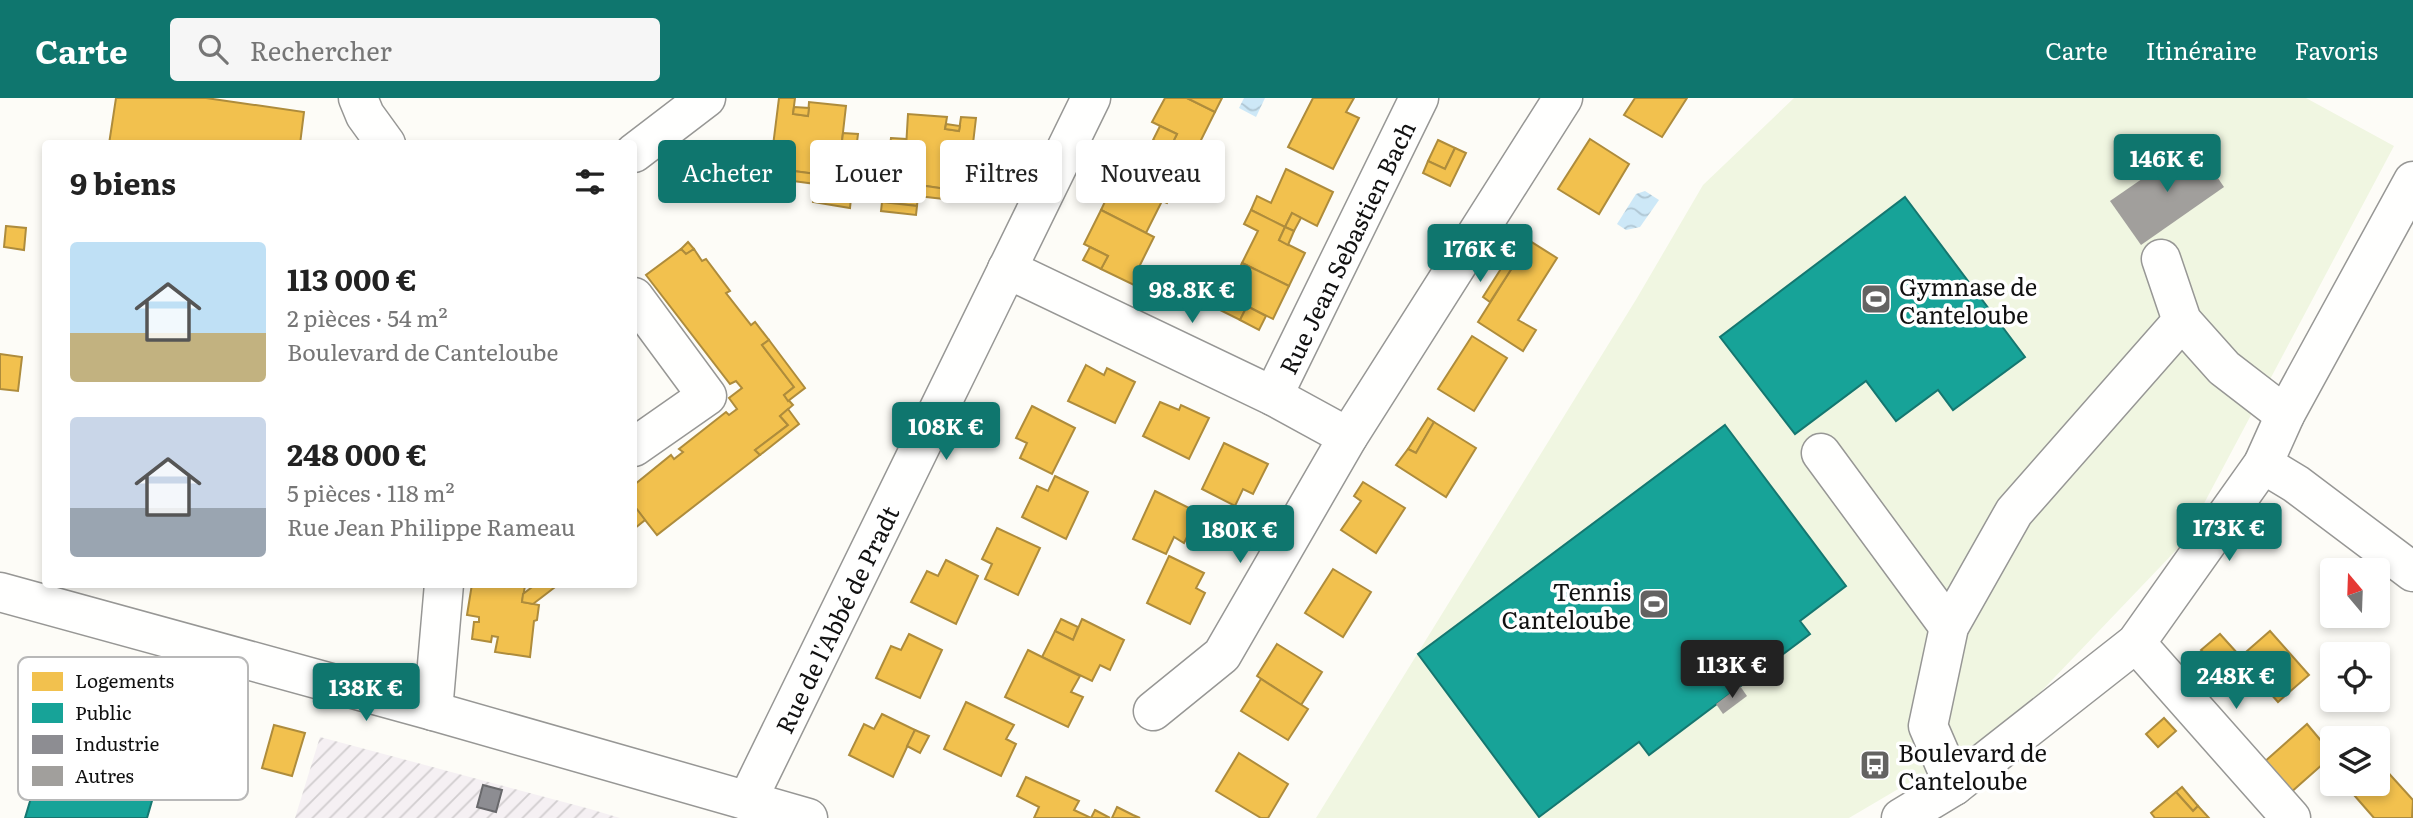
<!DOCTYPE html>
<html lang="fr">
<meta charset="utf-8">
<style>
:root{--surface:#fff;--page:#f6f6f6;--text:#222;--muted:#767676;--accent:#0f766e}
body{margin:0;font-family:Literata,serif;background:var(--page);color:var(--text);height:100vh;display:flex;flex-direction:column;font-size:26px;white-space:nowrap}
*{box-sizing:border-box;margin:0}
p{font-size:23px;color:var(--muted)}
.icon{flex:none;width:38px;height:38px;fill:none;stroke:currentColor;stroke-width:2;stroke-linecap:round;stroke-linejoin:round}
.map{position:relative;flex:1;overflow:hidden}
.sheet{position:absolute;left:42px;top:42px;width:595px;height:448px;display:flex;flex-direction:column;background:var(--surface);border-radius:7px;box-shadow:0 4px 10px #0003}
.sheet>*{flex:none}
.top-card{position:absolute;left:658px;top:42px;width:665px;height:63px;display:flex;gap:14px}
.needle{width:46px;rotate:341deg}
.tools{position:absolute;left:2320px;top:460px;display:grid;gap:14px}
.tools a{display:grid;place-items:center;width:70px;height:70px;border-radius:7px;background:var(--surface);box-shadow:0 4px 10px #0003;font-size:35px}
.price{position:absolute;translate:-50% -60px;padding:0 16px;border-radius:7px;background:var(--accent);color:#fff;font-size:23px;line-height:46px;filter:drop-shadow(0 2px 4px #0008)}
.price::after{content:'';position:absolute;left:50%;top:42px;width:21px;height:16px;margin-left:-10px;background:inherit;clip-path:polygon(0 0,100% 0,50% 100%)}
.price.on{background:#222;color:#fff}
ul{padding:0;list-style:none}
li{display:flex;align-items:center;gap:21px;height:175px;padding:0 28px}
li span{display:grid;place-items:center;flex:none;width:196px;height:140px;border-radius:7px;color:#555}
li>.icon{margin-inline-start:auto}
span .icon{width:84px;height:84px;fill:#fffc;stroke-width:1}
li b{font-size:30px}
h2{display:flex;justify-content:space-between;align-items:center;height:84px;padding:0 28px;font-size:30px}
.chip{padding:0 24px;border-radius:7px;background:var(--surface);box-shadow:0 4px 10px #0003;font-size:24px;line-height:63px}
.chip.on{background:var(--accent);color:#fff}
header{display:flex;align-items:center;gap:42px;box-sizing:border-box;height:98px;padding:0 35px;background:var(--accent);color:#fff}
header strong{font-size:33px}
nav{display:flex;gap:38px;margin-inline-start:auto;font-size:24px}
.search{width:490px;height:63px;background:var(--page);display:flex;align-items:center;gap:18px;box-sizing:border-box;padding:0 24px;border-radius:7px;color:var(--muted);font-size:26px}
.map>svg:first-child{display:block}
</style>
<header>
<strong>Carte</strong>
<div class="search"><svg class="icon" aria-label="search" viewBox="0 0 24 24"><circle cx="10" cy="10" r="6"/><path d="M15 15l6 6"/></svg>Rechercher</div>
<nav><a>Carte</a><a>Itinéraire</a><a>Favoris</a></nav>
</header>
<div class="map">
<svg width="2413" height="720" viewBox="0 0 2413 720">
<defs>
<pattern id="industrial-furrows" width="10" height="10" patternUnits="userSpaceOnUse" patternTransform="scale(1.75)"><rect width="10" height="10" fill="#f5f0f3"/><path d="M-1 1l2-2M0 10L10 0M9 11l2-2" fill="none" stroke="#d1cdcf"/></pattern>
<pattern id="water-waves" width="16" height="10" patternUnits="userSpaceOnUse" patternTransform="scale(1.75)"><rect width="16" height="10" fill="#cde8f7"/><path d="M0 5q4-4 8 0t8 0" fill="none" stroke="#afc6d3"/></pattern>
</defs>
<rect width="100%" height="100%" fill="#fdfcf7"/>
<!-- industrial -->
<polygon fill="url(#industrial-furrows)" points="320,639 590,711 620,720 295,720"/>
<!-- pitch -->
<polygon fill="#f0f6e1" points="1794,0 2306,0 2394,48 2183,445 2012,624 1849,720 1316,720 1637,200 1703,87"/>
<!-- water -->
<g fill="url(#water-waves)">
<polygon points="1244,0 1265,0 1256,19 1239,10"/>
<polygon points="1645,93 1659,102 1640,129 1626,132 1617,126 1636,96"/>
</g>
<!-- homes -->
<g fill="#f2c14e" stroke="#ae8c3c" stroke-width="2">
<polygon points="116,0 206,0 304,14 300,46 109,46"/>
<polygon points="779,0 795,0 793,16 808,18 809,4 846,8 842,43 906,50 908,16 947,19 945,31 959,33 961,19 976,20 968,88 953,85 953,92 919,87 917,108 882,104 883,99 851,95 851,100 814,95 816,76 786,72 787,66 771,64"/>
<polygon points="1165,0 1187,0 1215,14 1199,46 1204,49 1198,64 1170,50 1177,36 1152,24"/>
<polygon points="1187,0 1222,0 1215,14"/>
<polygon points="1313,0 1354,0 1346,14 1359,20 1333,71 1288,49"/>
<polygon points="1635,0 1687,0 1662,39 1624,17"/>
<polygon points="794,9 809,10 808,18 793,16"/>
<polygon points="946,26 960,28 959,33 945,31"/>
<polygon points="1160,28 1177,36 1170,50 1153,42"/>
<polygon points="843,35 858,36 857,44 842,43"/>
<polygon points="891,40 906,41 906,50 890,48"/>
<polygon points="1590,41 1629,66 1599,116 1558,91"/>
<polygon points="1438,42 1455,50 1445,71 1428,63"/>
<polygon points="1455,50 1466,55 1450,88 1423,75 1428,63 1445,71"/>
<polygon points="1286,71 1333,94 1317,128 1292,115 1285,129 1251,112 1257,98 1271,105"/>
<polygon points="786,72 816,76 816,86 785,82"/>
<polygon points="1139,73 1147,77 1139,92 1132,88"/>
<polygon points="1147,77 1174,90 1167,105 1162,103 1146,135 1101,112 1116,80 1139,92"/>
<polygon points="919,87 953,92 952,102 918,98"/>
<polygon points="814,95 851,100 850,110 813,104"/>
<polygon points="882,104 917,108 916,117 881,113"/>
<polygon points="1101,112 1154,139 1138,171 1143,174 1136,188 1101,171 1108,158 1084,146"/>
<polygon points="1251,112 1285,129 1279,142 1305,155 1289,188 1242,165 1258,133 1244,126"/>
<polygon points="1292,115 1301,120 1294,133 1285,129"/>
<polygon points="6,128 26,130 24,152 4,149"/>
<polygon points="1285,129 1294,133 1288,147 1279,142"/>
<polygon points="1522,138 1557,160 1518,222 1536,232 1523,253 1478,224 1512,170 1504,166"/>
<polygon points="688,144 694,151 686,156 681,151"/>
<polygon points="1090,149 1108,158 1101,171 1083,162"/>
<polygon points="681,151 686,156 694,151 702,163 706,161 730,193 726,195 751,227 755,224 769,242 762,247 794,289 784,297 793,307 780,318 788,327 755,352 760,357 657,437 634,408 634,387 671,357 674,361 683,354 679,351 726,314 729,317 737,311 729,300 742,290 736,283 730,286 646,177"/>
<polygon points="1242,165 1289,188 1273,221 1247,208 1240,222 1214,209 1221,194 1227,197"/>
<polygon points="1504,166 1512,170 1490,204 1483,199"/>
<polygon points="1247,208 1266,218 1259,232 1240,222"/>
<polygon points="1472,238 1507,260 1474,313 1438,291"/>
<polygon points="769,242 805,290 788,303 784,297 794,289 762,247"/>
<polygon points="0,256 22,259 18,293 0,291"/>
<polygon points="1086,267 1104,277 1107,270 1135,284 1115,325 1068,303"/>
<polygon points="1160,304 1179,312 1181,307 1209,320 1189,361 1143,338"/>
<polygon points="1032,308 1075,330 1052,376 1020,360 1027,345 1016,340"/>
<polygon points="788,311 799,326 760,357 755,352 788,327 780,318"/>
<polygon points="1428,320 1434,324 1416,355 1408,351"/>
<polygon points="1434,324 1476,350 1446,399 1396,367 1408,351 1416,355"/>
<polygon points="1224,345 1268,366 1253,396 1243,391 1235,408 1202,391"/>
<polygon points="1055,378 1088,394 1066,441 1022,419 1037,388 1048,393"/>
<polygon points="1363,384 1405,410 1376,455 1341,432 1361,403 1354,398"/>
<polygon points="1155,393 1199,415 1184,445 1174,439 1166,456 1133,441"/>
<polygon points="636,410 645,422 634,431 634,412"/>
<polygon points="997,430 1040,450 1018,497 985,481 992,466 982,461"/>
<polygon points="1169,458 1204,475 1196,490 1205,495 1190,526 1147,505"/>
<polygon points="946,462 978,478 956,526 911,504 927,473 938,478"/>
<polygon points="1333,471 1371,494 1343,539 1305,515"/>
<polygon points="472,486 525,488 522,504 539,507 537,522 534,523 530,559 495,554 498,539 492,538 491,544 472,541 474,524 479,524 479,519 467,517"/>
<polygon points="536,486 559,486 533,506 522,504 523,496"/>
<polygon points="1061,521 1078,529 1073,542 1055,533"/>
<polygon points="1082,521 1124,542 1110,572 1100,567 1092,583 1042,559 1055,533 1073,542"/>
<polygon points="2270,533 2309,577 2278,604 2239,560"/>
<polygon points="909,536 942,552 920,600 876,580 891,548 901,552"/>
<polygon points="2220,536 2238,556 2220,572 2224,575 2211,586 2195,567 2206,557 2201,552"/>
<polygon points="1277,546 1322,574 1301,607 1257,578"/>
<polygon points="1028,552 1080,578 1071,594 1083,599 1068,629 1005,599"/>
<polygon points="1261,581 1308,611 1288,642 1241,613"/>
<polygon points="966,604 1014,627 1006,641 1016,646 1001,678 944,651"/>
<polygon points="882,616 915,632 893,679 849,657 864,626 874,631"/>
<polygon points="2164,620 2176,633 2158,649 2146,636"/>
<polygon points="2307,626 2333,657 2289,696 2263,665"/>
<polygon points="274,627 305,635 292,678 262,670"/>
<polygon points="915,632 929,638 920,655 907,648"/>
<polygon points="1239,655 1288,686 1268,720 1261,720 1216,693"/>
<polygon points="2384,670 2413,702 2412,720 2374,720 2354,697 2366,686 2378,686 2378,675"/>
<polygon points="1026,679 1079,703 1074,712 1091,720 1034,720 1039,709 1017,698"/>
<polygon points="2182,689 2198,708 2193,713 2176,694"/>
<polygon points="2176,694 2193,713 2198,708 2209,720 2155,720 2151,715"/>
<polygon points="1117,709 1133,717 1140,720 1112,720"/>
<polygon points="1095,712 1110,720 1091,720"/>
</g>
<!-- public -->
<g fill="#17a398" stroke="#157770" stroke-width="2">
<polygon points="1905,99 2025,259 1953,312 1938,292 1896,323 1866,283 1795,336 1720,239"/>
<polygon points="1725,327 1846,488 1800,523 1810,536 1778,560 1649,657 1639,644 1539,719 1418,556"/>
<polygon points="160,593 202,605 184,672 163,665 147,720 25,720 39,673 78,685 90,644 64,637 74,601 152,623"/>
</g>
<!-- industry -->
<polygon fill="#8d8d92" stroke="#68686b" stroke-width="2" points="483,687 502,692 496,714 477,709"/>
<!-- building -->
<g fill="#a19f9c">
<polygon points="2194,45 2224,89 2141,147 2110,103"/>
<polygon points="1740,588 1747,598 1723,616 1716,606"/>
</g>
<g fill="none" stroke-linecap="round" stroke-linejoin="round">
<!-- minor casing -->
<g stroke="#979795" stroke-width="41">
<g id="minor">
<polyline points="358,0 365,17 386,46"/>
<polyline points="634,55 706,0"/>
<polyline points="2161,161 2182,223 2224,270 2285,317"/>
<polyline points="1007,171 1273,298 1348,339"/>
<polyline points="634,199 707,298 634,349"/>
<polyline points="1273,298 1419,0"/>
<polyline points="1821,355 1949,529"/>
<polyline points="2263,366 2296,386 2413,474"/>
<polyline points="0,494 433,613 808,720"/>
<polyline points="2136,545 2291,720"/>
<polyline points="433,613 444,486"/>
<polyline points="1153,613 1222,557 1348,339 1563,0"/>
<polyline points="1954,688 1928,628 1949,529 2014,414 2182,223"/>
<polyline points="747,703 1091,0"/>
<polyline points="1901,720 1954,688 2136,545 2263,366 2285,317 2413,83"/>
</g>
</g>
<!-- minor -->
<use href="#minor" stroke="#fffffe" stroke-width="38"/>
</g>
<!-- icons -->
<defs>
<g id="stadium-square" transform="scale(1.575)"><rect x="-9" y="-9" width="18" height="18" rx="4" fill="#646362" stroke="#fff"/><path d="M0-5a6.5 5 0 1 0 0 10a6.5 5 0 1 0 0-10ZM-3.5-1.8h7v3.6h-7Z" fill="#fff"/></g>
<g id="bus-square" transform="scale(1.575)"><rect x="-9" y="-9" width="18" height="18" rx="4" fill="#646362" stroke="#fff"/><path d="M-5-6H5V4H4V6H2V4H-2V6H-4V4H-5ZM-3.5-4V0h7V-4ZM-3.5 1.2v1.5H-2V1.2ZM2 1.2v1.5H3.5V1.2Z" fill="#fff"/></g>
</defs>
<g fill-rule="evenodd">
<use href="#stadium-square" x="1876" y="201"/>
<use href="#stadium-square" x="1654" y="506"/>
<use href="#bus-square" x="1875" y="667"/>
</g>
<g text-anchor="middle" dominant-baseline="central" stroke-width="7" stroke-linejoin="round" paint-order="stroke">
<!-- street labels -->
<g font-size="24" fill="#111" stroke="#fff">
<text transform="translate(1346 149) rotate(-64)">Rue Jean Sebastien Bach</text>
<text transform="translate(836 521) rotate(-64)">Rue de l'Abbé de Pradt</text>
</g>
<!-- poi labels -->
<g font-size="24" fill="#111" stroke="#fff" text-anchor="start">
<text x="1899" y="187">Gymnase de<tspan x="1899" dy="28">Canteloube</tspan></text>
<text x="1631" y="492" text-anchor="end">Tennis<tspan x="1631" dy="28">Canteloube</tspan></text>
<text x="1898" y="653">Boulevard de<tspan x="1898" dy="28">Canteloube</tspan></text>
</g>
</g>
<!-- legend -->
<rect x="18" y="559" width="230" height="143" rx="10" fill="#fff" stroke="#b8b8b8" stroke-width="2"/>
<rect x="32" y="574" width="31" height="19" fill="#f2c14e"/>
<rect x="32" y="605" width="31" height="20" fill="#17a398"/>
<rect x="32" y="637" width="31" height="19" fill="#8d8d92"/>
<rect x="32" y="668" width="31" height="20" fill="#a19f9c"/>
<g font-size="19" fill="#111">
<text x="75" y="590">Logements</text>
<text x="75" y="622">Public</text>
<text x="75" y="653">Industrie</text>
<text x="75" y="685">Autres</text>
</g>
</svg>
<div class="tools">
<a><svg class="needle" viewBox="-14 -14 28 28"><path d="M0-13l5 13h-10z" fill="#e53935"/><path d="M0 13l5-13h-10z" fill="#767676"/></svg></a>
<a><svg class="icon" aria-label="locate" viewBox="0 0 24 24"><circle cx="12" cy="12" r="6"/><path d="M12 2v4M12 18v4M2 12h4M18 12h4"/></svg></a>
<a><svg class="icon" aria-label="layers" viewBox="0 0 24 24"><path d="M12 4l9 5-9 5-9-5zM3 14l9 5 9-5"/></svg></a>
</div>
<b class="price" style="left:2167px;top:96px">146K €</b>
<b class="price" style="left:1480px;top:186px">176K €</b>
<b class="price" style="left:1192px;top:227px">98.8K €</b>
<b class="price" style="left:946px;top:364px">108K €</b>
<b class="price" style="left:2229px;top:465px">173K €</b>
<b class="price" style="left:1240px;top:467px">180K €</b>
<b class="price on" style="left:1732px;top:602px">113K €</b>
<b class="price" style="left:2236px;top:613px">248K €</b>
<b class="price" style="left:366px;top:625px">138K €</b>
<div class="top-card">
<a class="chip on">Acheter</a>
<a class="chip">Louer</a>
<a class="chip">Filtres</a>
<a class="chip">Nouveau</a>
</div>
<section class="sheet">
<h2>9 biens<svg class="icon" aria-label="filters" viewBox="0 0 24 24"><path d="M4 7h16M4 17h16"/><circle cx="9" cy="7" r="2"/><circle cx="15" cy="17" r="2"/></svg></h2>
<ul>
<li><span style="background:linear-gradient(#bfe0f5 65%,#c2b280 0)"><svg class="icon" aria-label="home" viewBox="0 0 24 24"><path d="M3 11l9-7 9 7M6 9v11h12V9"/></svg></span><div><b>113 000 €</b><p>2 pièces · 54 m²</p><p>Boulevard de Canteloube</p></div></li>
<li><span style="background:linear-gradient(#c9d6e8 65%,#9aa5b1 0)"><svg class="icon" aria-label="home" viewBox="0 0 24 24"><path d="M3 11l9-7 9 7M6 9v11h12V9"/></svg></span><div><b>248 000 €</b><p>5 pièces · 118 m²</p><p>Rue Jean Philippe Rameau</p></div></li>
</ul>
</section>
</div>
